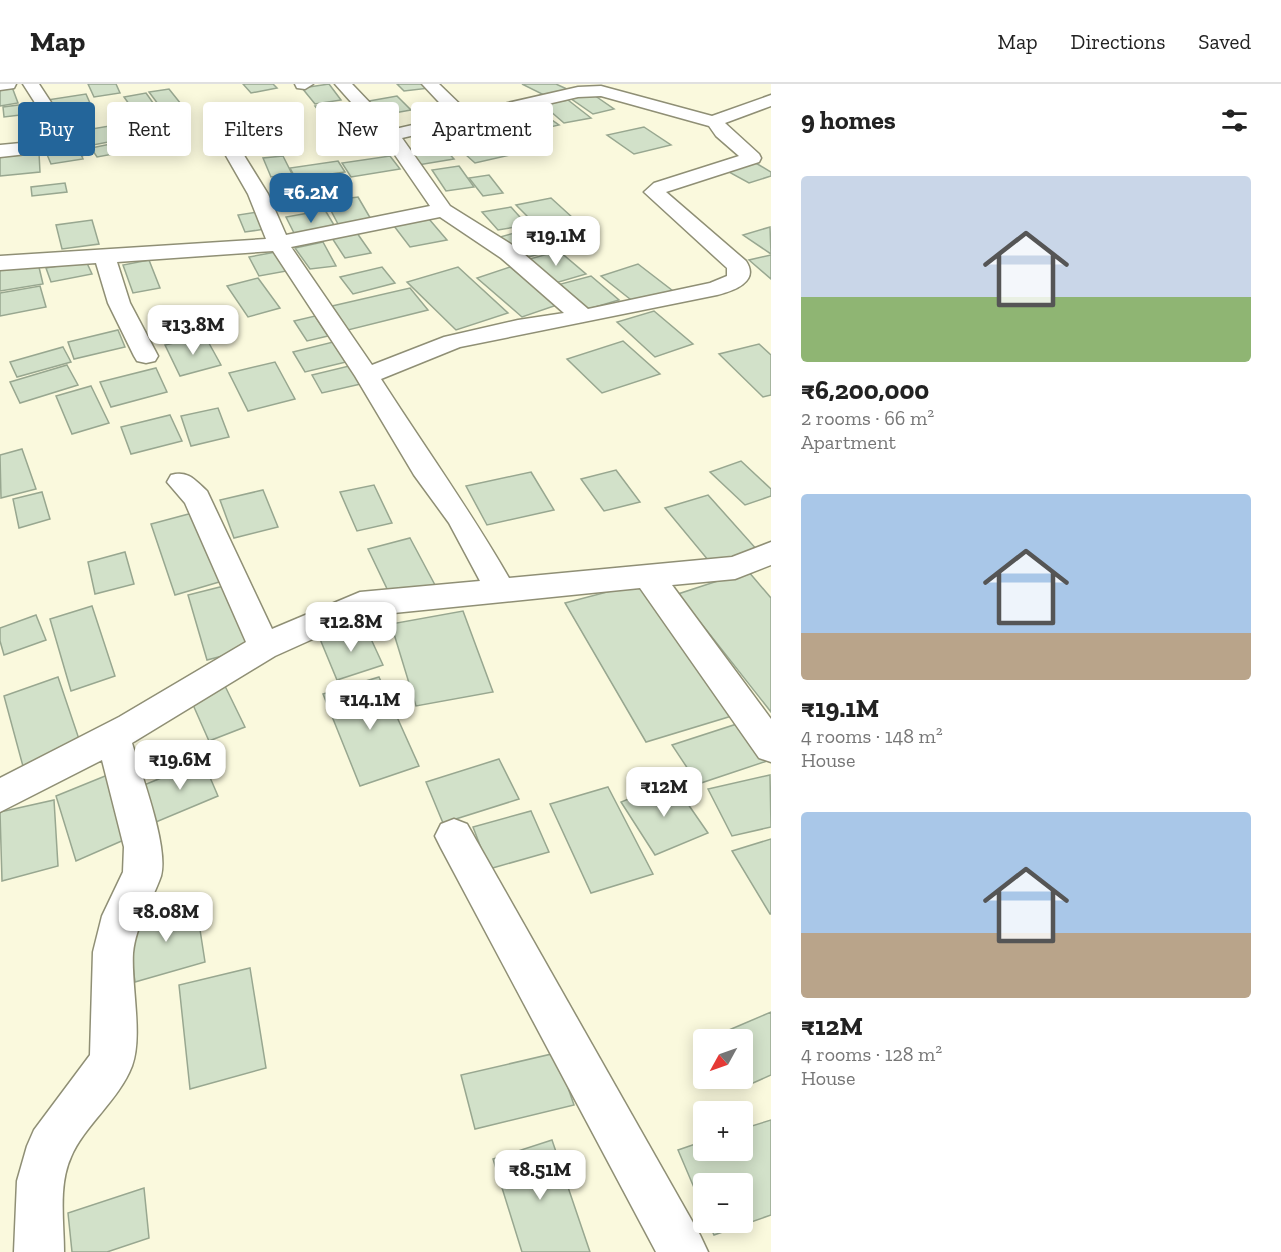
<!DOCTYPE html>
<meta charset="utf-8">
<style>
:root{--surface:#fff;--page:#f2f2f2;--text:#222;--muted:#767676;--line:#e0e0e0;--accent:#23659a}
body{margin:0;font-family:"Zilla Slab",serif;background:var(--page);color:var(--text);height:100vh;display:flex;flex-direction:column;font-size:22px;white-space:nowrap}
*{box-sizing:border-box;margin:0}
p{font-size:20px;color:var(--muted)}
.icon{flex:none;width:33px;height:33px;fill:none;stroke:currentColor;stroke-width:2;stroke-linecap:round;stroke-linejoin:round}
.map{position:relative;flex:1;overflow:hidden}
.details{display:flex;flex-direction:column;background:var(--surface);width:510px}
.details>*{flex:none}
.top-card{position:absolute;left:18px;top:18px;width:570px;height:54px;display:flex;gap:12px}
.needle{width:39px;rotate:230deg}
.tools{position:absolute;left:693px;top:945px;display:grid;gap:12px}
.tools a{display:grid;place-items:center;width:60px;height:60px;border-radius:6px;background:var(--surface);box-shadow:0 3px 15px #0003;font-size:30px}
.price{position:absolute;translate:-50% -51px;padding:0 14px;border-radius:12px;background:#fff;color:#222;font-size:20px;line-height:39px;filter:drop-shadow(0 2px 3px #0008)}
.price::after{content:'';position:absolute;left:50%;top:36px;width:18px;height:14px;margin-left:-9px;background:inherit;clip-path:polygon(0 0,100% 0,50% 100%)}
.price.on{background:var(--accent);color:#fff}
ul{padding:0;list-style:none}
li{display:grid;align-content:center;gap:12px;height:318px;padding:0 30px}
li span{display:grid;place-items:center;height:186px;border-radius:6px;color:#555}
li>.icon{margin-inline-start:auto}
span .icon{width:108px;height:108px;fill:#fffc;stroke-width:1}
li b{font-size:26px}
h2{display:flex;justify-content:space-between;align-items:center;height:72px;padding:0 30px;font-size:26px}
.chip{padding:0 21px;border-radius:6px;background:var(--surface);box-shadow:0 3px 15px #0003;font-size:21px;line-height:54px}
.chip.on{background:var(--accent);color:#fff}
header{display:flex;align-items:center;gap:36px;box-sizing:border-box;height:84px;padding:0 30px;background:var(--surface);border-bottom:2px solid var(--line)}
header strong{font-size:28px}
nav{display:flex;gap:33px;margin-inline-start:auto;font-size:21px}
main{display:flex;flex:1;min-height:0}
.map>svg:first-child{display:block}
</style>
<header>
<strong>Map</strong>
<nav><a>Map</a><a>Directions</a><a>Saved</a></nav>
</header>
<main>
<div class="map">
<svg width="771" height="1168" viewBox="0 0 771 1168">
<rect width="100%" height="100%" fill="#faf9dd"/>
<!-- building -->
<g fill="#d2e1c9" stroke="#98a790" stroke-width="1.5">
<polygon points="88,0 116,0 120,9 94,13"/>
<polygon points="243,0 273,0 277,4 251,9"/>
<polygon points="329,0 341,16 315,20 302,4"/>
<polygon points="397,0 427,0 430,4 404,7"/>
<polygon points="522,0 556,0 569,6 548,13"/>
<polygon points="12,3 18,19 0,22 0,5"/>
<polygon points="169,5 181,20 161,24 149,8"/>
<polygon points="146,9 156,23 134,27 124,13"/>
<polygon points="591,9 614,25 593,30 570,14"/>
<polygon points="86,10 93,26 53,32 47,16"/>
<polygon points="397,12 411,26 383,31 369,17"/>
<polygon points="568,16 591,34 564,39 542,20"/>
<polygon points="42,18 45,28 4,33 3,23"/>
<polygon points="337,19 350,35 327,38 315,22"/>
<polygon points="533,23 559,41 537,46 511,28"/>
<polygon points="233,30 247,49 225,53 212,33"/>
<polygon points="508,30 523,43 501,47 486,34"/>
<polygon points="279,34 283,45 250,48 246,38"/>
<polygon points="469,38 481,49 446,55 436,44"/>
<polygon points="115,41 124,55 88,62 80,47"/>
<polygon points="644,43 671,61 634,70 607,51"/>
<polygon points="289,48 299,62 275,66 265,51"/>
<polygon points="372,50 381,65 335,70 327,55"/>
<polygon points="135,55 141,65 97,73 91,64"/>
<polygon points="490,55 510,71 475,79 456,62"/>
<polygon points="442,62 454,75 418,81 407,69"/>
<polygon points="78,63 83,75 51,80 46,68"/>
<polygon points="39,69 40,88 0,92 0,73"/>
<polygon points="283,72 292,90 271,93 263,74"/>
<polygon points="390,72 400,85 351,93 342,79"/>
<polygon points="338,77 345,88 296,95 290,84"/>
<polygon points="754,78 771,88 771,92 749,99 727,87"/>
<polygon points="459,82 474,103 446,107 432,86"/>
<polygon points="489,91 503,109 483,112 469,94"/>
<polygon points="65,99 67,108 32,112 31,103"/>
<polygon points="358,113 372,137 339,142 326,117"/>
<polygon points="551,114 573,134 537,142 516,121"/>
<polygon points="511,123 527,141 498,146 482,128"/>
<polygon points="325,126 337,146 296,153 286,133"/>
<polygon points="264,127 272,144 245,148 238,131"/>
<polygon points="429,135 447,156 410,163 394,142"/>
<polygon points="92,136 99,160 62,165 56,141"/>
<polygon points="770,143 771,170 743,151"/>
<polygon points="533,144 558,165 525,174 500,153"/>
<polygon points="357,149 371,169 345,174 332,154"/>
<polygon points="323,158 336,182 310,185 295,164"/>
<polygon points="281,167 292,186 259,192 249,173"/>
<polygon points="559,167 586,190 552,200 526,176"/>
<polygon points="771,171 771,195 749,176"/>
<polygon points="149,176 160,204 133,209 123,181"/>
<polygon points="86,177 92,190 51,198 46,184"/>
<polygon points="38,179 43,200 0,207 0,186"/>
<polygon points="638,180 673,207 635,219 601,192"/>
<polygon points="382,183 395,199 353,210 340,193"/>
<polygon points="458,183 508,229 456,246 407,198"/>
<polygon points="510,183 557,221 522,233 477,194"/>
<polygon points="591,192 619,216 585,226 557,201"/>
<polygon points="258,194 280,224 248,233 227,202"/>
<polygon points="40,202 46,223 0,232 0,209"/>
<polygon points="410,204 428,226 348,246 332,222"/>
<polygon points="654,227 693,260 655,273 617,238"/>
<polygon points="315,232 328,252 307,257 294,237"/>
<polygon points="118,246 125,263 74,275 68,258"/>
<polygon points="205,252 221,281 180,292 165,261"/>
<polygon points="337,257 350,277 305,288 293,268"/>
<polygon points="623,257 660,290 602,309 567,275"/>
<polygon points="759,260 771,271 771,311 763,313 719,270"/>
<polygon points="63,263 71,278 17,293 10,278"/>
<polygon points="275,278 295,315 248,327 229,289"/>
<polygon points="67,281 78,301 20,319 10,298"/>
<polygon points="353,281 365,299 322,309 312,291"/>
<polygon points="156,284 167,308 111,323 100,298"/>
<polygon points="91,302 109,339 72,350 56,312"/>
<polygon points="218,324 229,353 191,362 181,332"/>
<polygon points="170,331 182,357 131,370 121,343"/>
<polygon points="22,365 36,405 1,414 0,371"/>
<polygon points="741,377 771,405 771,412 745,421 710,388"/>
<polygon points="616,386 640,418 604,427 581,395"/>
<polygon points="531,388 554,426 487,441 466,402"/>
<polygon points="374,401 392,439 357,447 340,408"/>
<polygon points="263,406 278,443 234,454 220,416"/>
<polygon points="42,408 50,435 19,444 13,415"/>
<polygon points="708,411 759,468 713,482 665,424"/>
<polygon points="200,427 226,496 175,511 151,440"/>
<polygon points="410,454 435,501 391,513 368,465"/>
<polygon points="125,468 134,500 95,510 88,478"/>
<polygon points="748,487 771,514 771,628 678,510"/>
<polygon points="645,498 735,631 646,658 565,519"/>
<polygon points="228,501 249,565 207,576 188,511"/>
<polygon points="92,522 115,592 71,607 50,535"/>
<polygon points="463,527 493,608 416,622 391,540"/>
<polygon points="36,531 46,556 4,571 0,557 0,544"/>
<polygon points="365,542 383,581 337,596 320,555"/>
<polygon points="58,593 82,664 24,686 4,612"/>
<polygon points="379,593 419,682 360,702 323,610"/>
<polygon points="224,600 245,643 209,657 190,614"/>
<polygon points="743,638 770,676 698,700 672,661"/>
<polygon points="499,675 519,715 443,739 426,698"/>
<polygon points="203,677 218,712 156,738 144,701"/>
<polygon points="110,690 133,752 76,777 56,712"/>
<polygon points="770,691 771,743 732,752 708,705"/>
<polygon points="672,697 708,749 655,771 621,718"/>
<polygon points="608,703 653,790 591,809 550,720"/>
<polygon points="54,716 58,782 2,797 0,728"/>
<polygon points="531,727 549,768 489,785 473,743"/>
<polygon points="771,755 771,830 770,830 732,767"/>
<polygon points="196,820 205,878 135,898 127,838"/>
<polygon points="250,884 266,984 190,1005 179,901"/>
<polygon points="771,928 771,991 744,1003 739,994 742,994 742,956 717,956 715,952"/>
<polygon points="556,969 574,1021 475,1045 461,991"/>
<polygon points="771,1036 771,1131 714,1151 708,1138 742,1138 742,1100 704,1100 704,1127 678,1066 704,1057 704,1066 742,1066 742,1045"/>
<polygon points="552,1056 590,1168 522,1168 493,1075"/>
<polygon points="144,1104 149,1154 107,1168 72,1168 68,1129"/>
</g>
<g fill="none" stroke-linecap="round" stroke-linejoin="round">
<!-- minor casing -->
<g stroke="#8f8f75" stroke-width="3">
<g id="minor">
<polygon points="0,0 16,0 14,4 0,6"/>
<polygon points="23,0 39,0 58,29 89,61 91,65 89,69 82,71 72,65 0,73 0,61 63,55 46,36"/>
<polygon points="295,0 313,0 305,5 297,4"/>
<path d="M335,0H352L395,45L452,32L422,0H439L468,28L578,3L601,2L712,32L771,11V22L725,39L759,70L761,74L759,78L666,108L746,177C760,198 733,207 717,211L460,263L381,295C424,362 470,426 509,494L732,473L771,458V481L735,495L672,501L771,635V678L759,674L640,504L364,532L275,572L132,659C141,690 169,763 161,792C152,818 136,840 133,869C131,901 143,952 132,982C119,1016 84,1042 71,1073C58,1101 64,1139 64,1168H14L17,1097L27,1062L34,1046L90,971L93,868L102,832L123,788L124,763L102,676L0,728V694L119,633L246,558L185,419L167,398L171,391C188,386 195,396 207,407L272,545L360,508L480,497L449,439L414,391L355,292L273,167L117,178L130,219L158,272L155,277L146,279L137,277L134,272L108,219L96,179L0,186V172L266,155L248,110L217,56L226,51L232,52L268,110L286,151L430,122L384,55ZM601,12L709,42L716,52L739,72L654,99L644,108L727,184V192L710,199L588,225L517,164L450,122L402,54L578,13ZM440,133L501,174L564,229L518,236L444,253L372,281L291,163Z"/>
<polygon points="454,735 467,740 700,1151 708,1168 656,1168 441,764 435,752 441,740"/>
</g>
</g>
<!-- minor -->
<use href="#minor" fill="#fff" fill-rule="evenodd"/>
</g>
</svg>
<div class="tools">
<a><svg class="needle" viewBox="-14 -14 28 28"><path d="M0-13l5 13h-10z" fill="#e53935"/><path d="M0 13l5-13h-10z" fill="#767676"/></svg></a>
<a>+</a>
<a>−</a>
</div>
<b class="price on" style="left:311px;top:140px">₹6.2M</b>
<b class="price" style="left:556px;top:183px">₹19.1M</b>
<b class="price" style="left:193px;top:272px">₹13.8M</b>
<b class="price" style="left:351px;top:569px">₹12.8M</b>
<b class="price" style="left:370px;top:647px">₹14.1M</b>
<b class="price" style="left:180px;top:707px">₹19.6M</b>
<b class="price" style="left:664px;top:734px">₹12M</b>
<b class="price" style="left:166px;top:859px">₹8.08M</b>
<b class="price" style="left:540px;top:1117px">₹8.51M</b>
<div class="top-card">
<a class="chip on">Buy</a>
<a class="chip">Rent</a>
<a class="chip">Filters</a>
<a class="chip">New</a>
<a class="chip">Apartment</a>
</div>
</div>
<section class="details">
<h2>9 homes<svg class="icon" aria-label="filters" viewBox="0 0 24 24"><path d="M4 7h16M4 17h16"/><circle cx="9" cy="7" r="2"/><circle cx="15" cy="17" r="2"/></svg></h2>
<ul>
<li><span style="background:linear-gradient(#c9d6e8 65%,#8fb573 0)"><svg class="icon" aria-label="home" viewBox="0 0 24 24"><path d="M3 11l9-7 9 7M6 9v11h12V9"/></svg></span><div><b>₹6,200,000</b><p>2 rooms · 66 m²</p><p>Apartment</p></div></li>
<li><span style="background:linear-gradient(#a9c7e8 75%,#b9a48a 0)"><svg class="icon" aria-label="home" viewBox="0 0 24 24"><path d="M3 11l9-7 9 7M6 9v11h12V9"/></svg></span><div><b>₹19.1M</b><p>4 rooms · 148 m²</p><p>House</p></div></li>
<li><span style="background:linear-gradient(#a9c7e8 65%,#b9a48a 0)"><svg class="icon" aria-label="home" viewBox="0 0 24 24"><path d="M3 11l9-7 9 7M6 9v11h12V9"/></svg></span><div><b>₹12M</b><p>4 rooms · 128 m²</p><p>House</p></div></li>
</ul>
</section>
</main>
